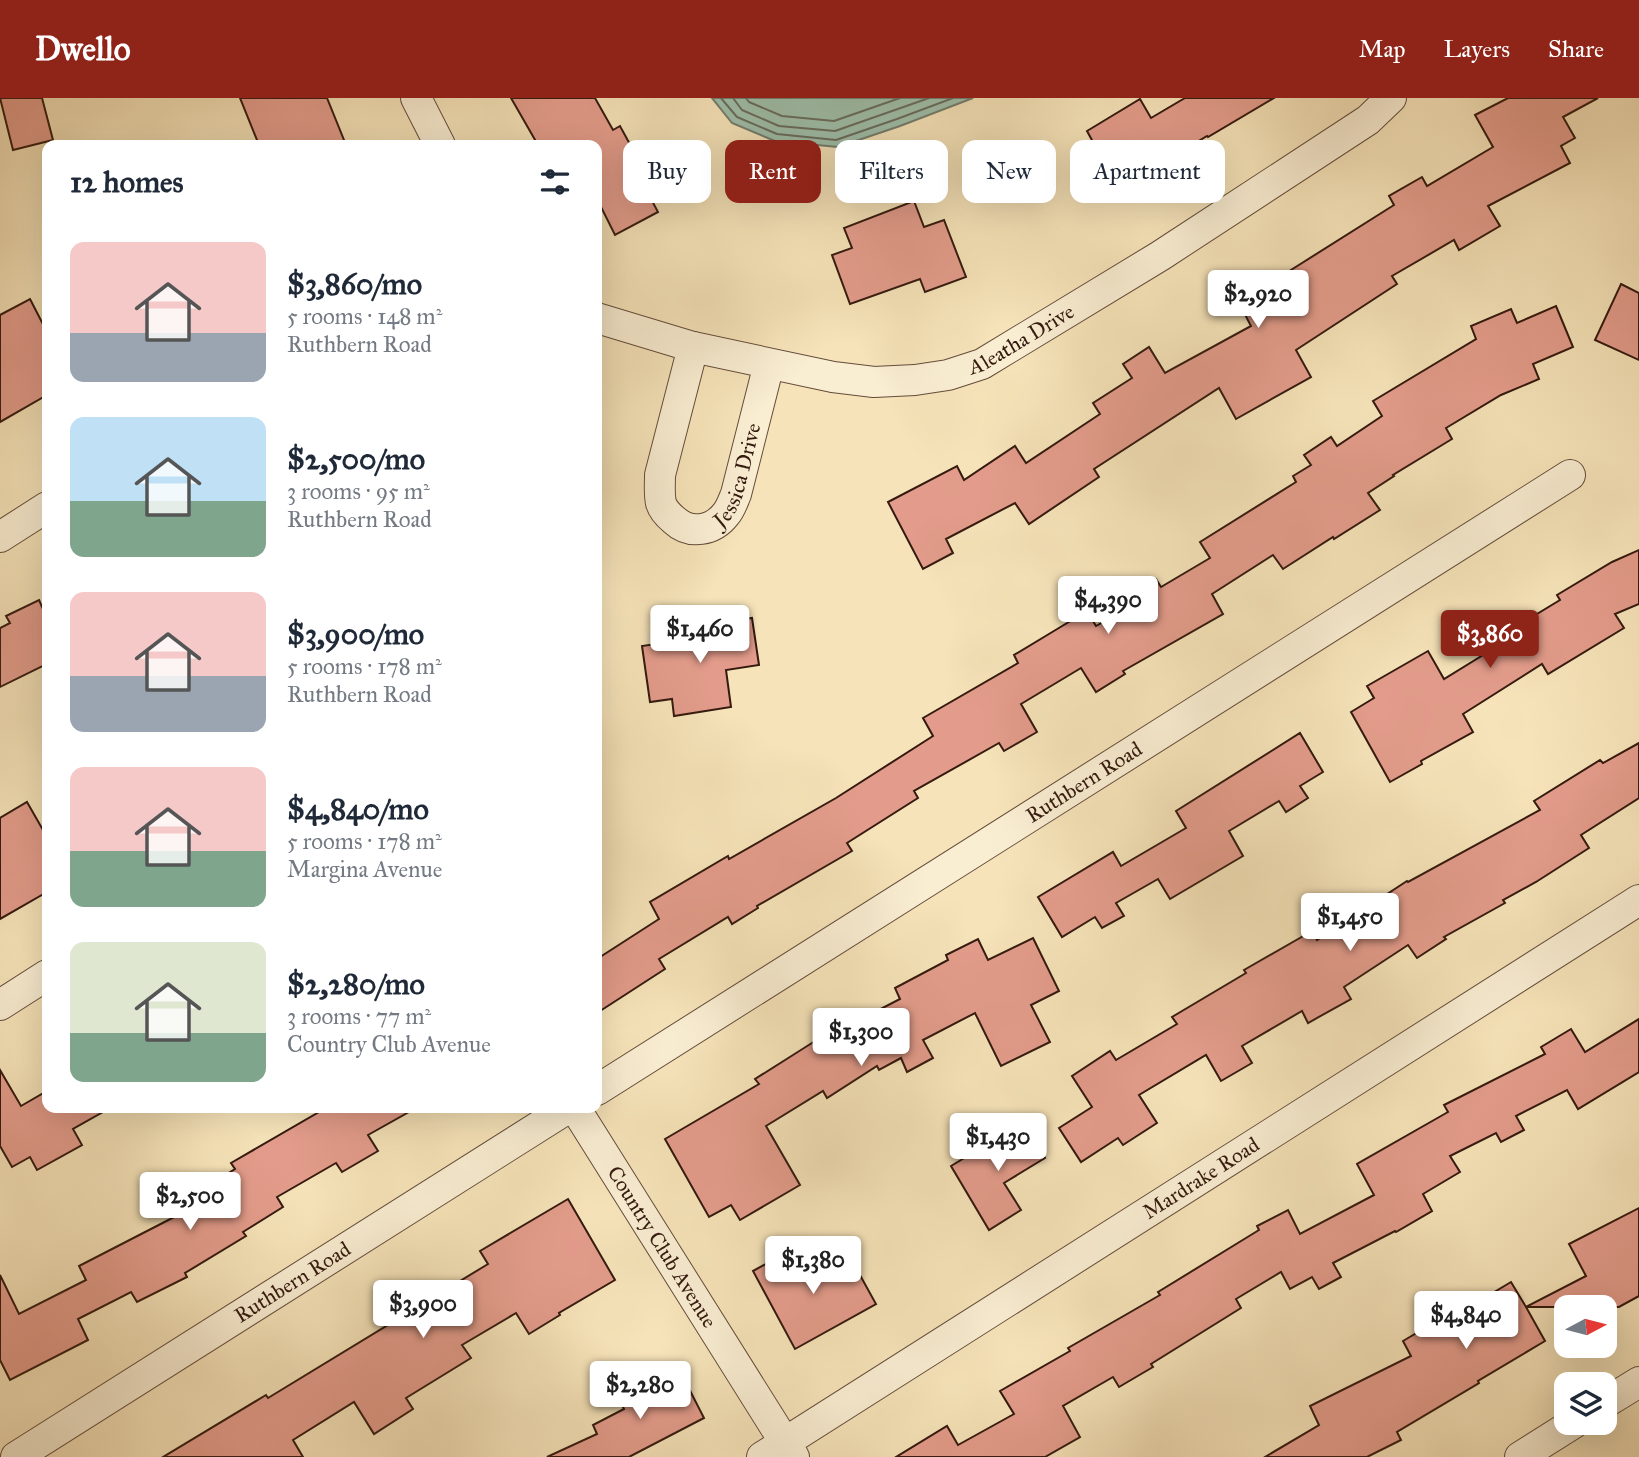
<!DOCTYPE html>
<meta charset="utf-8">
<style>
:root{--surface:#fff;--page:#f6f6f7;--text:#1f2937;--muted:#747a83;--accent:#8f2418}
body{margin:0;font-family:"IM FELL Great Primer",serif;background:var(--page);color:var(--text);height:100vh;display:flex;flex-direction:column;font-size:26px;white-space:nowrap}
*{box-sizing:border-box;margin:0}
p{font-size:23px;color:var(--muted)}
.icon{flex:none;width:38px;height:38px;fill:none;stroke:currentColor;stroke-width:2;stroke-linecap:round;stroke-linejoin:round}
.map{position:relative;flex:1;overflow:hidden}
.details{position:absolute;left:42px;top:42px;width:560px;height:973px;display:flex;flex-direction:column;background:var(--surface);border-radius:14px;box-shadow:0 7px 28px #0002}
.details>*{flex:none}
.top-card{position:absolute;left:623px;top:42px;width:665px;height:63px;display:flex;gap:14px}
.needle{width:46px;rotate:83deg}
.tools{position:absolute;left:1554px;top:1197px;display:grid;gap:14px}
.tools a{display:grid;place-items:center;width:63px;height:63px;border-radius:14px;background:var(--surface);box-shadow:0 7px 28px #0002;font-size:35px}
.price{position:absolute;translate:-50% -60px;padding:0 16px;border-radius:7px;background:#fff;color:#222;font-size:23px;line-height:46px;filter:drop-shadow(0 2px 4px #0008)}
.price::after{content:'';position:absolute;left:50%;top:42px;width:21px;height:16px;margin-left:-10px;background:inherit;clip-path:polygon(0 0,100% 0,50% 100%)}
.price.on{background:var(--accent);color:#fff}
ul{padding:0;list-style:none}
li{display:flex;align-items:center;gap:21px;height:175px;padding:0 28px}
li span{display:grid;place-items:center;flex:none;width:196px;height:140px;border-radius:14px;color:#555}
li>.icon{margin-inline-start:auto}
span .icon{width:84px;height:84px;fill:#fffc;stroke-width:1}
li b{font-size:30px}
h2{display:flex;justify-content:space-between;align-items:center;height:84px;padding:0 28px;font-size:30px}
.pill{padding:0 24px;border-radius:14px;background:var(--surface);box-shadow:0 7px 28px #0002;font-size:24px;line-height:63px}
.pill.on{background:var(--accent);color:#fff}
header{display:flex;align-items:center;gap:42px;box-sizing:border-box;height:98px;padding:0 35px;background:var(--accent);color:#fff}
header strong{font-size:33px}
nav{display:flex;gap:38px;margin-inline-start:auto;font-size:24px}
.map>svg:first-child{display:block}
</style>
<header>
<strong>Dwello</strong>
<nav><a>Map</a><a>Layers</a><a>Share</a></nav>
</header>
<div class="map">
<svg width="1639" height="1359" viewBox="0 0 1639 1359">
<rect width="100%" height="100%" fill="#f6e3b9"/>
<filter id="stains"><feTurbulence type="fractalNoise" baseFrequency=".00286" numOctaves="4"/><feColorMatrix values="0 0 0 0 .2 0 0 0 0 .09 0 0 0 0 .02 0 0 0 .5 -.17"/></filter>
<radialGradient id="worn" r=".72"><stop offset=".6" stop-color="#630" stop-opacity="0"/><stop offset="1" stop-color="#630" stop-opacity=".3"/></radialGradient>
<!-- water -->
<polygon fill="#9dbfab" stroke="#737d6d" stroke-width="2" points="712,0 973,0 900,28 838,49 775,43 732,25"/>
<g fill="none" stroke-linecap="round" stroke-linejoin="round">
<!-- shore -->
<g stroke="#686c5d" stroke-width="2">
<polyline points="721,0 737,19 777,36 836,42 897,21 953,0"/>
<polyline points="733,0 742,12 779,28 835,33 929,0"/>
<polyline points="746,0 749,4 782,18 834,23 900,0"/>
</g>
</g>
<!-- building -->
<g fill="#e39c8b" stroke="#341a0f" stroke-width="2">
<polygon points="0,0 42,0 53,42 13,52"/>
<polygon points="240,0 327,0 346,47 259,47"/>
<polygon points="511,0 595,0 613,32 620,28 638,61 632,65 658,114 615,137 597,101 597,47 538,47"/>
<polygon points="1185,0 1274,0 1208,39 1207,38 1103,101 1076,55 1093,44 1087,33 1140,1 1151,20"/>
<polygon points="1508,0 1598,0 1563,19 1575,40 1561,48 1570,65 1488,108 1500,128 1459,152 1454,142 1392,178 1397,186 1296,252 1311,279 1236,321 1219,290 1094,371 1099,379 1029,426 1015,405 946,441 953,455 923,471 888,404 957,368 964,382 1015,348 1026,365 1100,316 1093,305 1132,280 1123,266 1149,249 1165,275 1251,228 1238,203 1283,177 1394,107 1389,98 1422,79 1427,88 1493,49 1475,17"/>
<polygon points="914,103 924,129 944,122 966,179 925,194 920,181 850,206 832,157 852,150 844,130"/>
<polygon points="1621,186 1639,195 1639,262 1595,242"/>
<polygon points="30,201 47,234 47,297 0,324 0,217"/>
<polygon points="1556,208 1573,249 1533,266 1539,281 1501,297 1446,330 1452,341 1393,377 1394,378 1368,395 1380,412 1334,441 1333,439 1283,471 1273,457 1212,496 1223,516 1123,573 1125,576 1096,594 1081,570 1021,606 1037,634 1004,653 999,645 914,693 918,700 847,745 852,753 757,808 758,810 732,826 728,819 659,861 665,871 597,915 597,861 659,821 650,804 728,758 729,761 836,700 933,638 923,620 1018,565 1014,557 1087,513 1096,528 1140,503 1134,493 1156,481 1161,489 1210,460 1200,444 1296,384 1293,378 1311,367 1304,357 1331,339 1337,348 1382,318 1373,303 1476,241 1471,228 1511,211 1517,225"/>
<polygon points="1639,452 1639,506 1615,516 1624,530 1548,576 1542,566 1463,616 1473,634 1421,663 1422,666 1390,684 1351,614 1374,600 1367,588 1428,553 1444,581 1522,533 1519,527 1560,502 1557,497 1612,464"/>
<polygon points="39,502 47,520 47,566 0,589 0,530 10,525 6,518"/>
<polygon points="752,520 759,567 726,572 731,609 674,618 672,601 650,604 642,548 683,542 682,530"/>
<polygon points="1300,635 1323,674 1300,688 1308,700 1286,714 1279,703 1229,733 1243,758 1170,801 1158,781 1116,805 1124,818 1102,830 1095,819 1062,839 1038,799 1113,754 1121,768 1186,730 1176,713"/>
<polygon points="1639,645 1639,700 1581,737 1589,750 1536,784 1503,802 1505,805 1444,839 1446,841 1417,860 1408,847 1344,889 1351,901 1308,925 1302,913 1242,948 1252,965 1221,983 1206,957 1139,997 1157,1025 1123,1047 1118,1040 1081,1064 1059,1030 1092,1009 1072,978 1110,953 1116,962 1177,926 1172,919 1246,875 1244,872 1312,833 1317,842 1407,783 1408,784 1540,712 1534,703 1600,662 1603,665"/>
<polygon points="27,704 47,739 47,794 0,821 0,720"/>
<polygon points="1033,840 1059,893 1031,907 1050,944 1001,968 975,915 923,942 933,960 907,974 901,960 879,972 877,968 827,1000 823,993 766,1028 800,1087 740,1122 731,1107 709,1119 665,1041 759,986 755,981 834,931 836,934 900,901 895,890 948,862 946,857 978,841 988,862"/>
<polygon points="1639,921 1639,974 1578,1011 1567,992 1516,1018 1524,1032 1501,1044 1496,1035 1450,1058 1460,1074 1423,1096 1432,1113 1396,1134 1395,1133 1333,1165 1341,1179 1319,1191 1312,1179 1290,1191 1281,1174 1236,1201 1241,1210 1151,1266 1153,1269 1119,1289 1113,1279 1063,1308 1080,1339 1045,1359 896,1359 947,1328 958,1347 1014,1316 1000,1293 1070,1253 1068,1250 1160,1197 1158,1194 1259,1132 1257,1128 1288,1112 1300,1136 1374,1097 1357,1066 1448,1014 1444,1007 1545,956 1541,949 1571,931 1585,954"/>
<polygon points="0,972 21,1008 47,993 47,1010 110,1010 73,1031 82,1047 37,1072 30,1059 12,1069 0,1048"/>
<polygon points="326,1010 416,1010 368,1037 378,1053 342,1074 336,1065 277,1099 283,1109 243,1134 246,1138 185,1175 187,1179 137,1204 131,1194 78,1221 88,1242 10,1282 0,1262 0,1177 19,1216 86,1182 79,1168 182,1115 177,1107 235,1071 231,1065"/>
<polygon points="1024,1024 1045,1060 1004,1085 1021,1112 989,1132 951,1068"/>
<polygon points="568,1101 615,1182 559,1215 560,1217 529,1236 516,1215 462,1247 471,1260 406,1300 413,1311 374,1336 354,1304 293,1342 303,1359 163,1359 266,1297 268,1300 391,1225 386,1215 427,1191 432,1200 488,1166 480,1153"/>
<polygon points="1639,1110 1639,1198 1619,1209 1526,1209 1545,1243 1478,1283 1479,1285 1397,1334 1401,1342 1367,1359 1265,1359 1319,1327 1310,1308 1411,1258 1403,1243 1442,1220 1444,1224 1511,1184 1526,1209 1586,1178 1569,1146"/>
<polygon points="793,1151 810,1182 850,1159 876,1206 795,1251 753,1173"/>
<polygon points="681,1275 704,1320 629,1359 547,1359 597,1336 593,1327 624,1311 617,1296 640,1284 645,1294"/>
</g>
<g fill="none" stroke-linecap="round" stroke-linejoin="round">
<!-- street casing -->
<g stroke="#644c3a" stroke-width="32">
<g id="street">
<polyline points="416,0 440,47"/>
<path id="s1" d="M597,220L693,249L833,279L874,284L915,282L948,277L982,266L1160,158L1368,22L1391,0"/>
<path id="s2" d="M693,249L660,377C660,386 659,396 661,405C663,412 668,417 674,422C690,437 713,433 726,416C731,410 733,403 736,396L769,266"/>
<polyline points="0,439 47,409"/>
<polyline points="0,907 47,877"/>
<path id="s3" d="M597,992L1570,377"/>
<path id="s4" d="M575,1010L794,1359"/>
<polyline points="1605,1305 1639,1284"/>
<path id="s5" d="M16,1359L568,1010"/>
<path id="s6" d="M762,1359L1639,802"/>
<polyline points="1520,1359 1574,1325"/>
</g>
</g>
<!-- street -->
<use href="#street" stroke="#f9edd2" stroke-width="30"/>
</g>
<g text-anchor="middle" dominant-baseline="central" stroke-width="5" stroke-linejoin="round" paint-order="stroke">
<!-- street labels -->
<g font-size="21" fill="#341a0f" stroke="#f9edd2">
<text stroke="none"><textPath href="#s1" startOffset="441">Aleatha Drive</textPath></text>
<text stroke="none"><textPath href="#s2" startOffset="282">Jessica Drive</textPath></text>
<text stroke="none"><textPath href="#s3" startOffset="576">Ruthbern Road</textPath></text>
<text stroke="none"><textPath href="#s6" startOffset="520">Mardrake Road</textPath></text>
<text stroke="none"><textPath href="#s4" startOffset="164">Country Club Avenue</textPath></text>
<text stroke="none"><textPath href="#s5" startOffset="327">Ruthbern Road</textPath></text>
</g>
</g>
<rect width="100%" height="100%" filter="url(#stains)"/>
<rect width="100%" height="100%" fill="url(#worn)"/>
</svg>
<div class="tools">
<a><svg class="needle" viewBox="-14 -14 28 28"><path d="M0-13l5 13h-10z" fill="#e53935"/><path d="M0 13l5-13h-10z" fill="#747a83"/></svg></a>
<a><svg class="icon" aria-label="layers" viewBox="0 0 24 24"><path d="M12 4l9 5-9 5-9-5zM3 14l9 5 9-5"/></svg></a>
</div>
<b class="price" style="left:1258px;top:232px">$2,920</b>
<b class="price" style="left:1108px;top:538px">$4,390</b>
<b class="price" style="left:700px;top:567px">$1,460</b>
<b class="price on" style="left:1490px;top:572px">$3,860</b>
<b class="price" style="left:1350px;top:855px">$1,450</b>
<b class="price" style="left:861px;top:970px">$1,300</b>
<b class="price" style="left:998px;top:1075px">$1,430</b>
<b class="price" style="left:190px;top:1134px">$2,500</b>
<b class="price" style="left:813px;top:1198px">$1,380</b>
<b class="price" style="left:423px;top:1242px">$3,900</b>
<b class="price" style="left:1466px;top:1253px">$4,840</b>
<b class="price" style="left:640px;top:1323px">$2,280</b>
<div class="top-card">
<a class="pill">Buy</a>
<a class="pill on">Rent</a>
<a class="pill">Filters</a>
<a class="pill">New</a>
<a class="pill">Apartment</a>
</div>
<section class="details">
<h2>12 homes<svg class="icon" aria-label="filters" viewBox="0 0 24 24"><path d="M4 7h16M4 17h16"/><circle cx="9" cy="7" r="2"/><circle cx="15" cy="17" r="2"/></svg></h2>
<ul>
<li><span style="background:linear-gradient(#f6c9c9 65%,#9aa5b1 0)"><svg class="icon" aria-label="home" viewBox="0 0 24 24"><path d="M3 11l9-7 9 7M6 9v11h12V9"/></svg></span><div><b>$3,860/mo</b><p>5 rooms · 148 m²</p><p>Ruthbern Road</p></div></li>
<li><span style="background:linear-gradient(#bfe0f5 60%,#7fa58c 0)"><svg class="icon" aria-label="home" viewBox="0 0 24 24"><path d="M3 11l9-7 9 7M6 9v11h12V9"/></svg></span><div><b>$2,500/mo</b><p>3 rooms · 95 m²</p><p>Ruthbern Road</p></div></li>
<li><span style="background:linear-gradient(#f6c9c9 60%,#9aa5b1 0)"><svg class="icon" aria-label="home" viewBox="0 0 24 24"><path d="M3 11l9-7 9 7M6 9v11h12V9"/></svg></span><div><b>$3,900/mo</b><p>5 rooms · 178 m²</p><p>Ruthbern Road</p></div></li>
<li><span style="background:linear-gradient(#f6c9c9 60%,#7fa58c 0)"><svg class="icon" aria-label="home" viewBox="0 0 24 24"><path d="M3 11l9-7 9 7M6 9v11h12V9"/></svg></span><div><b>$4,840/mo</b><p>5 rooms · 178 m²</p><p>Margina Avenue</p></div></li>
<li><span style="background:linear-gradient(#dfe7d0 65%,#7fa58c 0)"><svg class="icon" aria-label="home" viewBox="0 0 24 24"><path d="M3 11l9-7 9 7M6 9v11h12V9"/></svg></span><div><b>$2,280/mo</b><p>3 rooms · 77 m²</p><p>Country Club Avenue</p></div></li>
</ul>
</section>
</div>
